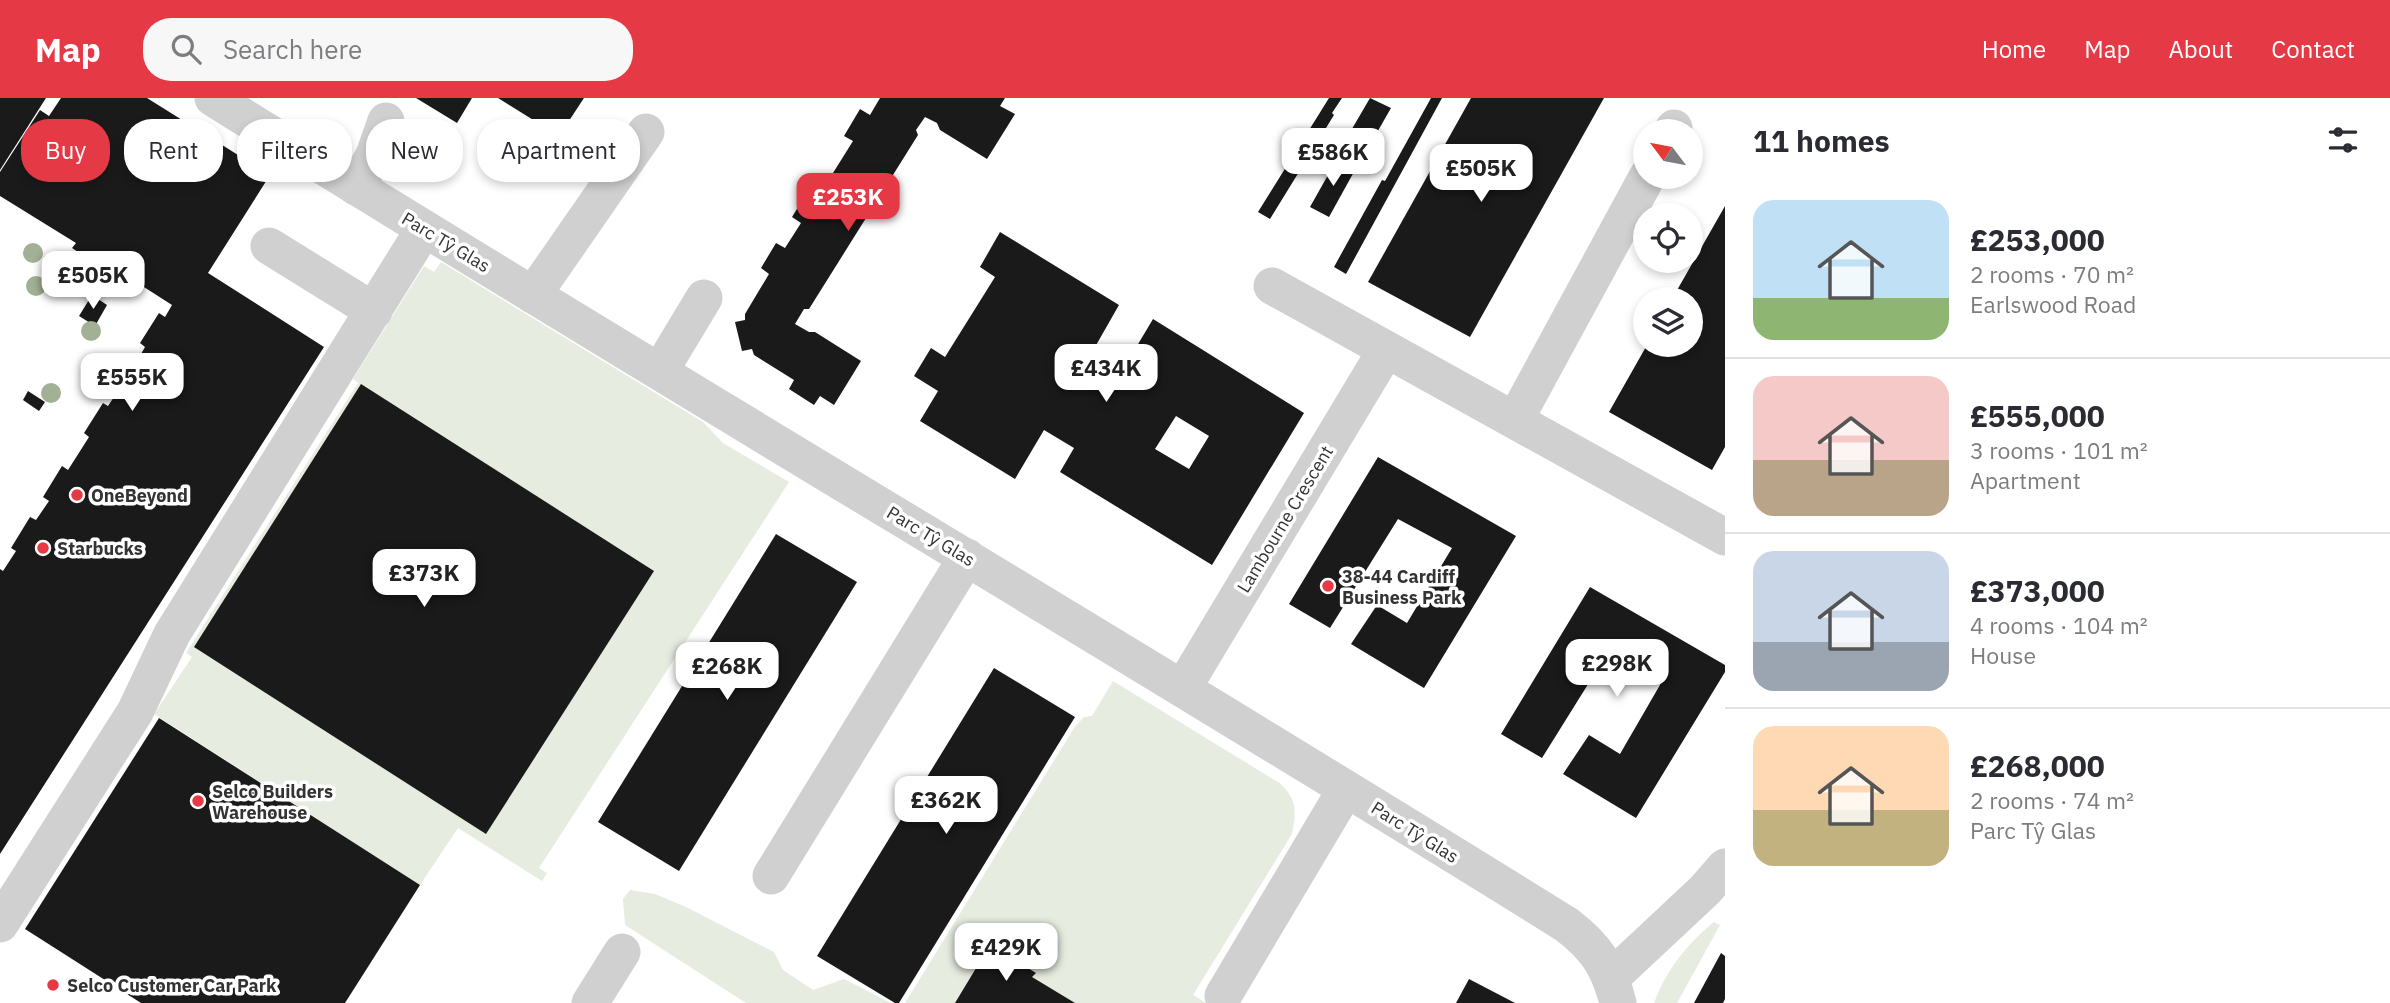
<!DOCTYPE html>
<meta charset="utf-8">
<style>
:root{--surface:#fff;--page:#f7f7f7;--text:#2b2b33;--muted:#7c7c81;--line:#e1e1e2;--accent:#e63946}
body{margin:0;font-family:"IBM Plex Sans",sans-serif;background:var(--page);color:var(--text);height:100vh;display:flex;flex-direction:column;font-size:26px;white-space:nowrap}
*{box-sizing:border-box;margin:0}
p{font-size:23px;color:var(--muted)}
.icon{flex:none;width:38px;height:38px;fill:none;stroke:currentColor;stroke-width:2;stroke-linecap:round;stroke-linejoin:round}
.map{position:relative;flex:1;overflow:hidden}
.drawer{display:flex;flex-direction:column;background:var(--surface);width:665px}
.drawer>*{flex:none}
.hud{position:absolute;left:21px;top:21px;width:665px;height:63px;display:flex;gap:14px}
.needle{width:46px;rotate:302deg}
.tools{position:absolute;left:1633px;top:21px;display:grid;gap:14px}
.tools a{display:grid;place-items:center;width:70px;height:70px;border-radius:50%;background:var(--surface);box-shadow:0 4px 10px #0003;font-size:35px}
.price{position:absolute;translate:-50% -60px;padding:0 16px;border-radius:14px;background:#fff;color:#222;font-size:23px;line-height:46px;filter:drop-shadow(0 2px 4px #0008)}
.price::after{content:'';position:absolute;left:50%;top:42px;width:21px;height:16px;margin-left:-10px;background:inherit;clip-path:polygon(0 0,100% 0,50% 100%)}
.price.active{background:var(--accent);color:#fff}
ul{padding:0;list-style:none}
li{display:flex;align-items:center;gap:21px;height:175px;padding:0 28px}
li+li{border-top:2px solid var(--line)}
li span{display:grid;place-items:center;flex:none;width:196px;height:140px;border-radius:21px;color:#555}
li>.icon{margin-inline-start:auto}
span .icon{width:84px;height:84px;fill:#fffc;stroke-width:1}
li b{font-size:30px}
h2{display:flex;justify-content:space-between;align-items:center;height:84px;padding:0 28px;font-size:30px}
.pill{padding:0 24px;border-radius:28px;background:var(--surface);box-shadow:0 4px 10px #0003;font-size:24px;line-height:63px}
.pill.active{background:var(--accent);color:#fff}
header{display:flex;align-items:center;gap:42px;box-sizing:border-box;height:98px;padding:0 35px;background:var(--accent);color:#fff}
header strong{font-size:33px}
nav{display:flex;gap:38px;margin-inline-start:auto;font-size:24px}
.search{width:490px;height:63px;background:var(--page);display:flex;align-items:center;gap:18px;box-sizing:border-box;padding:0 24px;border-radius:28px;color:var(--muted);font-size:26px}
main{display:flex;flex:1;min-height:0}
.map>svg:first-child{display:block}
</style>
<header>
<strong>Map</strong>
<div class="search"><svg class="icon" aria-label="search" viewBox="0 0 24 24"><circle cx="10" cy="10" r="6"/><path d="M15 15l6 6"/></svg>Search here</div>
<nav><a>Home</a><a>Map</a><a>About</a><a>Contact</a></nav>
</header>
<main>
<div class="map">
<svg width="1725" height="905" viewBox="0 0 1725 905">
<rect width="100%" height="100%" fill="#fff"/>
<!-- green -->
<g fill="#e6ecdf">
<polygon points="441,164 703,324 723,345 789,384 539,770 547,775 542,783 458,730 420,787 154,616 192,559 186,555 358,285 353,281 424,168 434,174"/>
<path d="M1113,583L1281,686C1298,704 1296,713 1292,736L1193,897L1206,905H905L1074,630L1084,619L1092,618Z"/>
<polygon points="630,792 655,796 686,809 774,854 783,872 813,892 844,881 891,905 746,905 625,827 623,801"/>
<path d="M1714,824L1720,827L1677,905H1654C1666,872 1687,846 1714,824Z"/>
</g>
<!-- building -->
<g fill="#1a1a1a" fill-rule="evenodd">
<polygon points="0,0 46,0 0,72"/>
<polygon points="61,0 147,0 270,77 208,175 324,249 0,756 0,471 3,473 16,453 11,450 30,419 36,422 49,403 43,399 62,368 68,372 89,339 84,335 103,305 108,308 116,296 125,301 139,280 130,275 145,249 140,245 159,215 165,219 172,207 105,164 102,170 72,150 76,145 0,98 0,74 40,12 49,18"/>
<polygon points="416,0 472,0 457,25"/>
<polygon points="498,0 584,0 559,38"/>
<polygon points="880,0 1005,0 1000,8 1015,16 987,61 940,32 937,25 925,19 916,32 918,37 809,211 804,211 795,226 809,234 815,234 861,263 834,307 820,298 814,307 789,291 794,282 754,257 752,251 742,253 735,224 745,222 745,216 769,176 761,170 776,145 785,150 801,125 792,119 808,93 818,99 853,43 844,38 860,11 870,17"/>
<polygon points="1329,0 1342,0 1332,15 1334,17 1270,121 1258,114"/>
<polygon points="1370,0 1391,10 1363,59 1342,48"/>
<polygon points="1431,0 1442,0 1346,176 1334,169 1382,82 1385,83"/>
<polygon points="1471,0 1604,0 1470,239 1368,184"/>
<polygon points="1337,61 1355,72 1329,119 1310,109"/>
<polygon points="1725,108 1725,349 1712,372 1609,314 1647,247 1690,247 1690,201 1672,201"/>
<path d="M1000,134L1119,207L1095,249L1125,268L1153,221L1304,315L1212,467L1060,374L1074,350L1044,332L1015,381L920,323L938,293L914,278L931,250L945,259L995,179L980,169ZM1176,318L1209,338L1189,371L1155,351Z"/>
<polygon points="92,197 107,207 95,228 79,218"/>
<polygon points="361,286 654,473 486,736 194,549"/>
<polygon points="28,293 45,304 39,313 23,302"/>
<polygon points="1378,359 1516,438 1424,590 1351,546 1377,507 1407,525 1452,450 1398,421 1330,530 1289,506"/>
<polygon points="776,436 857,484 679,773 598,724"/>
<polygon points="1590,489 1725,567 1725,574 1636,720 1563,676 1589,637 1620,656 1664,580 1610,551 1542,660 1501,636"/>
<polygon points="994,570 1075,619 899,905 895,905 817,858"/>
<polygon points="159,620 420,787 345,905 141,905 25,831"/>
<polygon points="990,847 1036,875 1032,879 1075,905 955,905"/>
<polygon points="1721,855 1725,858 1725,901 1723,905 1694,905"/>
<polygon points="1469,881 1515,905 1456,905"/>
</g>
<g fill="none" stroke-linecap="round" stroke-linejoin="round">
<!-- minor -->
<g stroke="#d0d0d0" stroke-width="37">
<path d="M213,0C662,280 1118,547 1567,827C1597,850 1609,869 1618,905"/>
<polyline points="1672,33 1674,30"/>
<polyline points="356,89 374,57 386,23"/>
<polyline points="269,148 374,213"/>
<polyline points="1272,188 1725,439"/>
<polyline points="533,197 646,34"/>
<polyline points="660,273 704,200"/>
<polyline points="1515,322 1647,79"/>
<polyline points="1183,590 1386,252"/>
<polyline points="771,778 967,459"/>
<polyline points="0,826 135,614 172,536 424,131"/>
<polyline points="1612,879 1705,792 1725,769"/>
<polyline points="1223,898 1346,691"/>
<polyline points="590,905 622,854"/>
</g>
</g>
<!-- trees -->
<g fill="#a2b095">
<circle cx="33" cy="155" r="10"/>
<circle cx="58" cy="171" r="10"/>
<circle cx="36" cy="188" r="10"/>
<circle cx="91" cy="233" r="10"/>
<circle cx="51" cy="295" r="10"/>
</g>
<!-- markers -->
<g fill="#e63946" stroke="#fff" stroke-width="2.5">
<circle cx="77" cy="397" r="7"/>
<circle cx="43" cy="450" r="7"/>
<circle cx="1328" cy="488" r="7"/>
<circle cx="198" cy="703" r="7"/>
<circle cx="53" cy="887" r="7"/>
</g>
<g text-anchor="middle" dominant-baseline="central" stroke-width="7" stroke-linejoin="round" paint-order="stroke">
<!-- street labels -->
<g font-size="18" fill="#333" stroke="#fff">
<text transform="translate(446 144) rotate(31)">Parc Tŷ Glas</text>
<text transform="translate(1285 421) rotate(-59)">Lambourne Crescent</text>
<text transform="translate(931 438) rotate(31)">Parc Tŷ Glas</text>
<text transform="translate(1415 734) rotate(32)">Parc Tŷ Glas</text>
</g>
<!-- poi labels -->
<g font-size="18" font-weight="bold" fill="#333" stroke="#fff" text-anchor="start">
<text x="91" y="397">OneBeyond</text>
<text x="57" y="450">Starbucks</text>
<text x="1342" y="478">38-44 Cardiff<tspan x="1342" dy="21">Business Park</tspan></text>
<text x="212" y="693">Selco Builders<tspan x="212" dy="21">Warehouse</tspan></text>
<text x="67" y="887">Selco Customer Car Park</text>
</g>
</g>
</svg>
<div class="tools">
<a><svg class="needle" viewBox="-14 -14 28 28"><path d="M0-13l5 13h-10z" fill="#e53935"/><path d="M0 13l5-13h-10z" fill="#7c7c81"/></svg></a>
<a><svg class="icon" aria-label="locate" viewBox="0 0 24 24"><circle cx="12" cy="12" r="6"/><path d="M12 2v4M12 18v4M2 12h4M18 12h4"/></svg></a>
<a><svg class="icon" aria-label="layers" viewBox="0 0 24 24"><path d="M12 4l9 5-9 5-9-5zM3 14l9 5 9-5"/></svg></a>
</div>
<b class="price" style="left:1333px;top:90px">£586K</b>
<b class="price" style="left:1481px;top:106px">£505K</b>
<b class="price active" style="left:848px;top:135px">£253K</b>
<b class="price" style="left:93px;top:213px">£505K</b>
<b class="price" style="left:1106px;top:306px">£434K</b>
<b class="price" style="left:132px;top:315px">£555K</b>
<b class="price" style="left:424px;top:511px">£373K</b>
<b class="price" style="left:1617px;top:601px">£298K</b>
<b class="price" style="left:727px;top:604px">£268K</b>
<b class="price" style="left:946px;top:738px">£362K</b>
<b class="price" style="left:1006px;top:885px">£429K</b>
<div class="hud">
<a class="pill active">Buy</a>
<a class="pill">Rent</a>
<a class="pill">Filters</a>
<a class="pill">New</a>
<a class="pill">Apartment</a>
</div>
</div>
<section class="drawer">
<h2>11 homes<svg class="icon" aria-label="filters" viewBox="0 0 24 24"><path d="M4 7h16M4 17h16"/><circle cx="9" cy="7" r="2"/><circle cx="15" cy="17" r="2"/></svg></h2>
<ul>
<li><span style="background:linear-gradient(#bfe0f5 70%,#8fb573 0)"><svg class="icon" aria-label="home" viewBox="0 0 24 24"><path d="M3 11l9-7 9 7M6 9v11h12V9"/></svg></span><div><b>£253,000</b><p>2 rooms · 70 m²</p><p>Earlswood Road</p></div></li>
<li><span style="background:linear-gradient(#f6c9c9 60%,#b9a48a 0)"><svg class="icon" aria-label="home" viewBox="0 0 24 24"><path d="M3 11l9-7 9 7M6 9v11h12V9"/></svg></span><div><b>£555,000</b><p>3 rooms · 101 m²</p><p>Apartment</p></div></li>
<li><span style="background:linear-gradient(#c9d6e8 65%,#9aa5b1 0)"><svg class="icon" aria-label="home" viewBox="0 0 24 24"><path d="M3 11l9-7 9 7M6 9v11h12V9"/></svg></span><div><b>£373,000</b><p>4 rooms · 104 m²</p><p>House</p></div></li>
<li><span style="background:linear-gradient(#ffd9b3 60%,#c2b280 0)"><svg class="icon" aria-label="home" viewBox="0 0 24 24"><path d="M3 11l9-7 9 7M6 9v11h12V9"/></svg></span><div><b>£268,000</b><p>2 rooms · 74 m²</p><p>Parc Tŷ Glas</p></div></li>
</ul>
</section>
</main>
